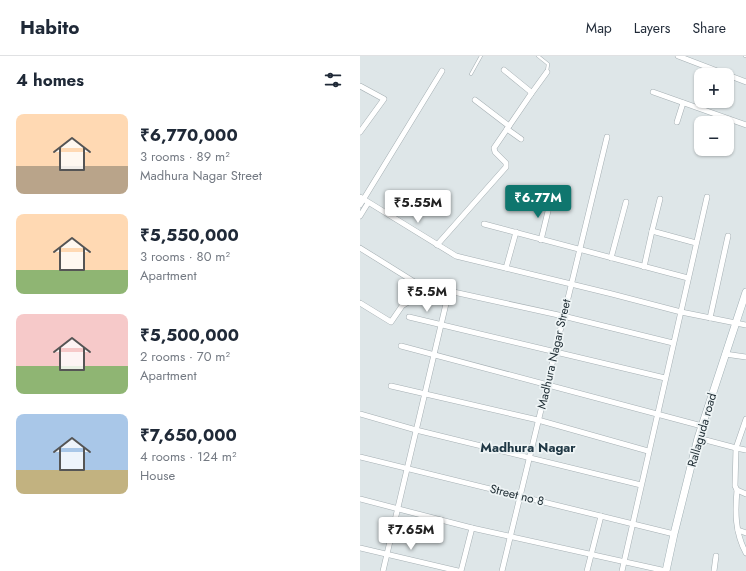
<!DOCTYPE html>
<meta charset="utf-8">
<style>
:root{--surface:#fff;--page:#f6f6f7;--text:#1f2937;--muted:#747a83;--line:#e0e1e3;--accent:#0f766e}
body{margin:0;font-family:Jost,sans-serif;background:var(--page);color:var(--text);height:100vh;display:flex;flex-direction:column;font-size:15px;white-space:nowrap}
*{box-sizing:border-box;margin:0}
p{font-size:13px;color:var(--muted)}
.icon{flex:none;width:22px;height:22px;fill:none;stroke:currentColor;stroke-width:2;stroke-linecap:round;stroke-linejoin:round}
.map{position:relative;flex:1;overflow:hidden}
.side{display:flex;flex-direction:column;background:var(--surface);width:360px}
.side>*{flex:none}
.controls{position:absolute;left:334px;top:12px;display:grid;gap:8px}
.controls a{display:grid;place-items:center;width:40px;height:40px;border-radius:8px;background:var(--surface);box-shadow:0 1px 3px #0004;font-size:20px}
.price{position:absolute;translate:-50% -34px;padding:0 9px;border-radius:4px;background:#fff;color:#222;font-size:13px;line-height:26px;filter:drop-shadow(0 1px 2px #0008)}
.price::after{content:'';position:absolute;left:50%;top:24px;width:12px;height:9px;margin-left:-6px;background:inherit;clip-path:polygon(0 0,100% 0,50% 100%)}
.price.current{background:var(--accent);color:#fff}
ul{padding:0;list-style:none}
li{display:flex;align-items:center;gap:12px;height:100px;padding:0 16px}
li span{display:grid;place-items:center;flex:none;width:112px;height:80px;border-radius:8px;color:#555}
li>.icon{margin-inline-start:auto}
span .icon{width:48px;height:48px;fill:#fffc;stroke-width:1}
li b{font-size:17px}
h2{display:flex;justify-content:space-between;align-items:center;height:48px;padding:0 16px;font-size:17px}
header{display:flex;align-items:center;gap:24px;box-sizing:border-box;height:56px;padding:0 20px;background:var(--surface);border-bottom:1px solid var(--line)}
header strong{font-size:19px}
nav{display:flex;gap:22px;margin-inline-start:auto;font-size:14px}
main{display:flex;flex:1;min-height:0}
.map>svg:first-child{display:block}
</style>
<header>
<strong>Habito</strong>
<nav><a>Map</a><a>Layers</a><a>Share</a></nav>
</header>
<main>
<section class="side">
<h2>4 homes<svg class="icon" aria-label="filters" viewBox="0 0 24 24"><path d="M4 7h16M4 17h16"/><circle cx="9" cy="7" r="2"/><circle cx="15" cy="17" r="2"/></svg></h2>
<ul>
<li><span style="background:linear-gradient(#ffd9b3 65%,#b9a48a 0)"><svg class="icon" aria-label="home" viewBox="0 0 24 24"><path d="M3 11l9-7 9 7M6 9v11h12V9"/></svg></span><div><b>₹6,770,000</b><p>3 rooms · 89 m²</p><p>Madhura Nagar Street</p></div></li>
<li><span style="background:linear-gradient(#ffd9b3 70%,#8fb573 0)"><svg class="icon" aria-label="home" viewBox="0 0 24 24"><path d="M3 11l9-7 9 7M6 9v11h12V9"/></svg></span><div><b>₹5,550,000</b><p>3 rooms · 80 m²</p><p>Apartment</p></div></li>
<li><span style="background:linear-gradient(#f6c9c9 65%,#8fb573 0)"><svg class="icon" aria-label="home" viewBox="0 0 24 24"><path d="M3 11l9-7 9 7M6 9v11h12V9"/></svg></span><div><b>₹5,500,000</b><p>2 rooms · 70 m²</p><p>Apartment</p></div></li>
<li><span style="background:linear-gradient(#a9c7e8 70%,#c2b280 0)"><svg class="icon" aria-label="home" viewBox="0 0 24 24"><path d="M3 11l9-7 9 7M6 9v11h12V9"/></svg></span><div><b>₹7,650,000</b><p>4 rooms · 124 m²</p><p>House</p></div></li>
</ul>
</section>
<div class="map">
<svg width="386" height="515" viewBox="0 0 386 515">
<rect width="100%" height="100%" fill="#dee6e8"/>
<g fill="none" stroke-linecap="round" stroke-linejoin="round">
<!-- service casing -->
<g stroke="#a5afb3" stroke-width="3.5">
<g id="service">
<polyline points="178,0 188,8 187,15"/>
<polyline points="385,0 386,0"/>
<polyline points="111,18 121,0"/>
</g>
</g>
<!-- minor casing -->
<g stroke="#a5afb3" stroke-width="6">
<g id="minor">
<polyline points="318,0 386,26"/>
<polyline points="0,30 24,43 0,76"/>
<polyline points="293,36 386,69"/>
<polyline points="171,38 187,16"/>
<polyline points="115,44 149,70"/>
<polyline points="317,66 323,47"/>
<polyline points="147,73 161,83"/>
<polyline points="0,141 96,200 252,238 321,256 386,269"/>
<polyline points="0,149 82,15"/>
<polyline points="0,160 8,147"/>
<polyline points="124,168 328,222"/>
<polyline points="292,175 300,143"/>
<polyline points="181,184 190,147"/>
<polyline points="77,189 146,111 146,107 135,96 134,92 171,38 171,36 144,14"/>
<polyline points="0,192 61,230 50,245 42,250 31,266 0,247"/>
<polyline points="251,202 266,146"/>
<polyline points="284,211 292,175 336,187"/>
<polyline points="146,212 156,176"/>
<polyline points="49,261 305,322"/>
<polyline points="350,262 368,180"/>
<polyline points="41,290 342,370"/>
<polyline points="365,298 386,301"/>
<polyline points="31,330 178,364 288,395"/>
<polyline points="0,358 56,374 281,429"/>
<polyline points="386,363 376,392 386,394"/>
<polyline points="338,382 376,392 375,430 377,434 386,438"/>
<polyline points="0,401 314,478"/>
<path d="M377,434C375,456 375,477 386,497"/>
<polyline points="0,443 112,472 306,515"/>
<polyline points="378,474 386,477"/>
<polyline points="0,492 98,515"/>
<polyline points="23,515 89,235 203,260 313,287"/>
<polyline points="101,515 112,472"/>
<polyline points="142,515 247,81"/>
<polyline points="227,515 241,460"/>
<polyline points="262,515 347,141"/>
<polyline points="354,515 356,500"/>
</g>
</g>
<!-- secondary casing -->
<g stroke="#a1b0b5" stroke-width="8">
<polyline id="secondary" points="306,515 314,478 338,382 386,236"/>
</g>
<!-- service -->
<use href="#service" stroke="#fff" stroke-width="2.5"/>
<!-- minor -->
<use href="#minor" stroke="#fff" stroke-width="5"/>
<!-- secondary -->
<use href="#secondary" stroke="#fff" stroke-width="7"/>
</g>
<g text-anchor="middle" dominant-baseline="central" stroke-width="3.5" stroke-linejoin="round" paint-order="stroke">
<!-- street labels -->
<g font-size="12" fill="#212f36" stroke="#eef4f5">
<text transform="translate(194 298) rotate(-77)">Madhura Nagar Street</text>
<text transform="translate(342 374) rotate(-74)">Rallaguda road</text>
<text transform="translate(157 439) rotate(14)">Street no 8</text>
</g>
<!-- neighbourhood labels -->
<g font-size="13" font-weight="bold" fill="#203845" stroke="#eef4f5">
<text x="168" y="391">Madhura Nagar</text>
</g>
</g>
</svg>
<div class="controls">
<a>+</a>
<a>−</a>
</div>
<b class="price current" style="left:178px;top:163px">₹6.77M</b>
<b class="price" style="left:58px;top:168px">₹5.55M</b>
<b class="price" style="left:67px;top:257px">₹5.5M</b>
<b class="price" style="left:51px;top:495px">₹7.65M</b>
</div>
</main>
